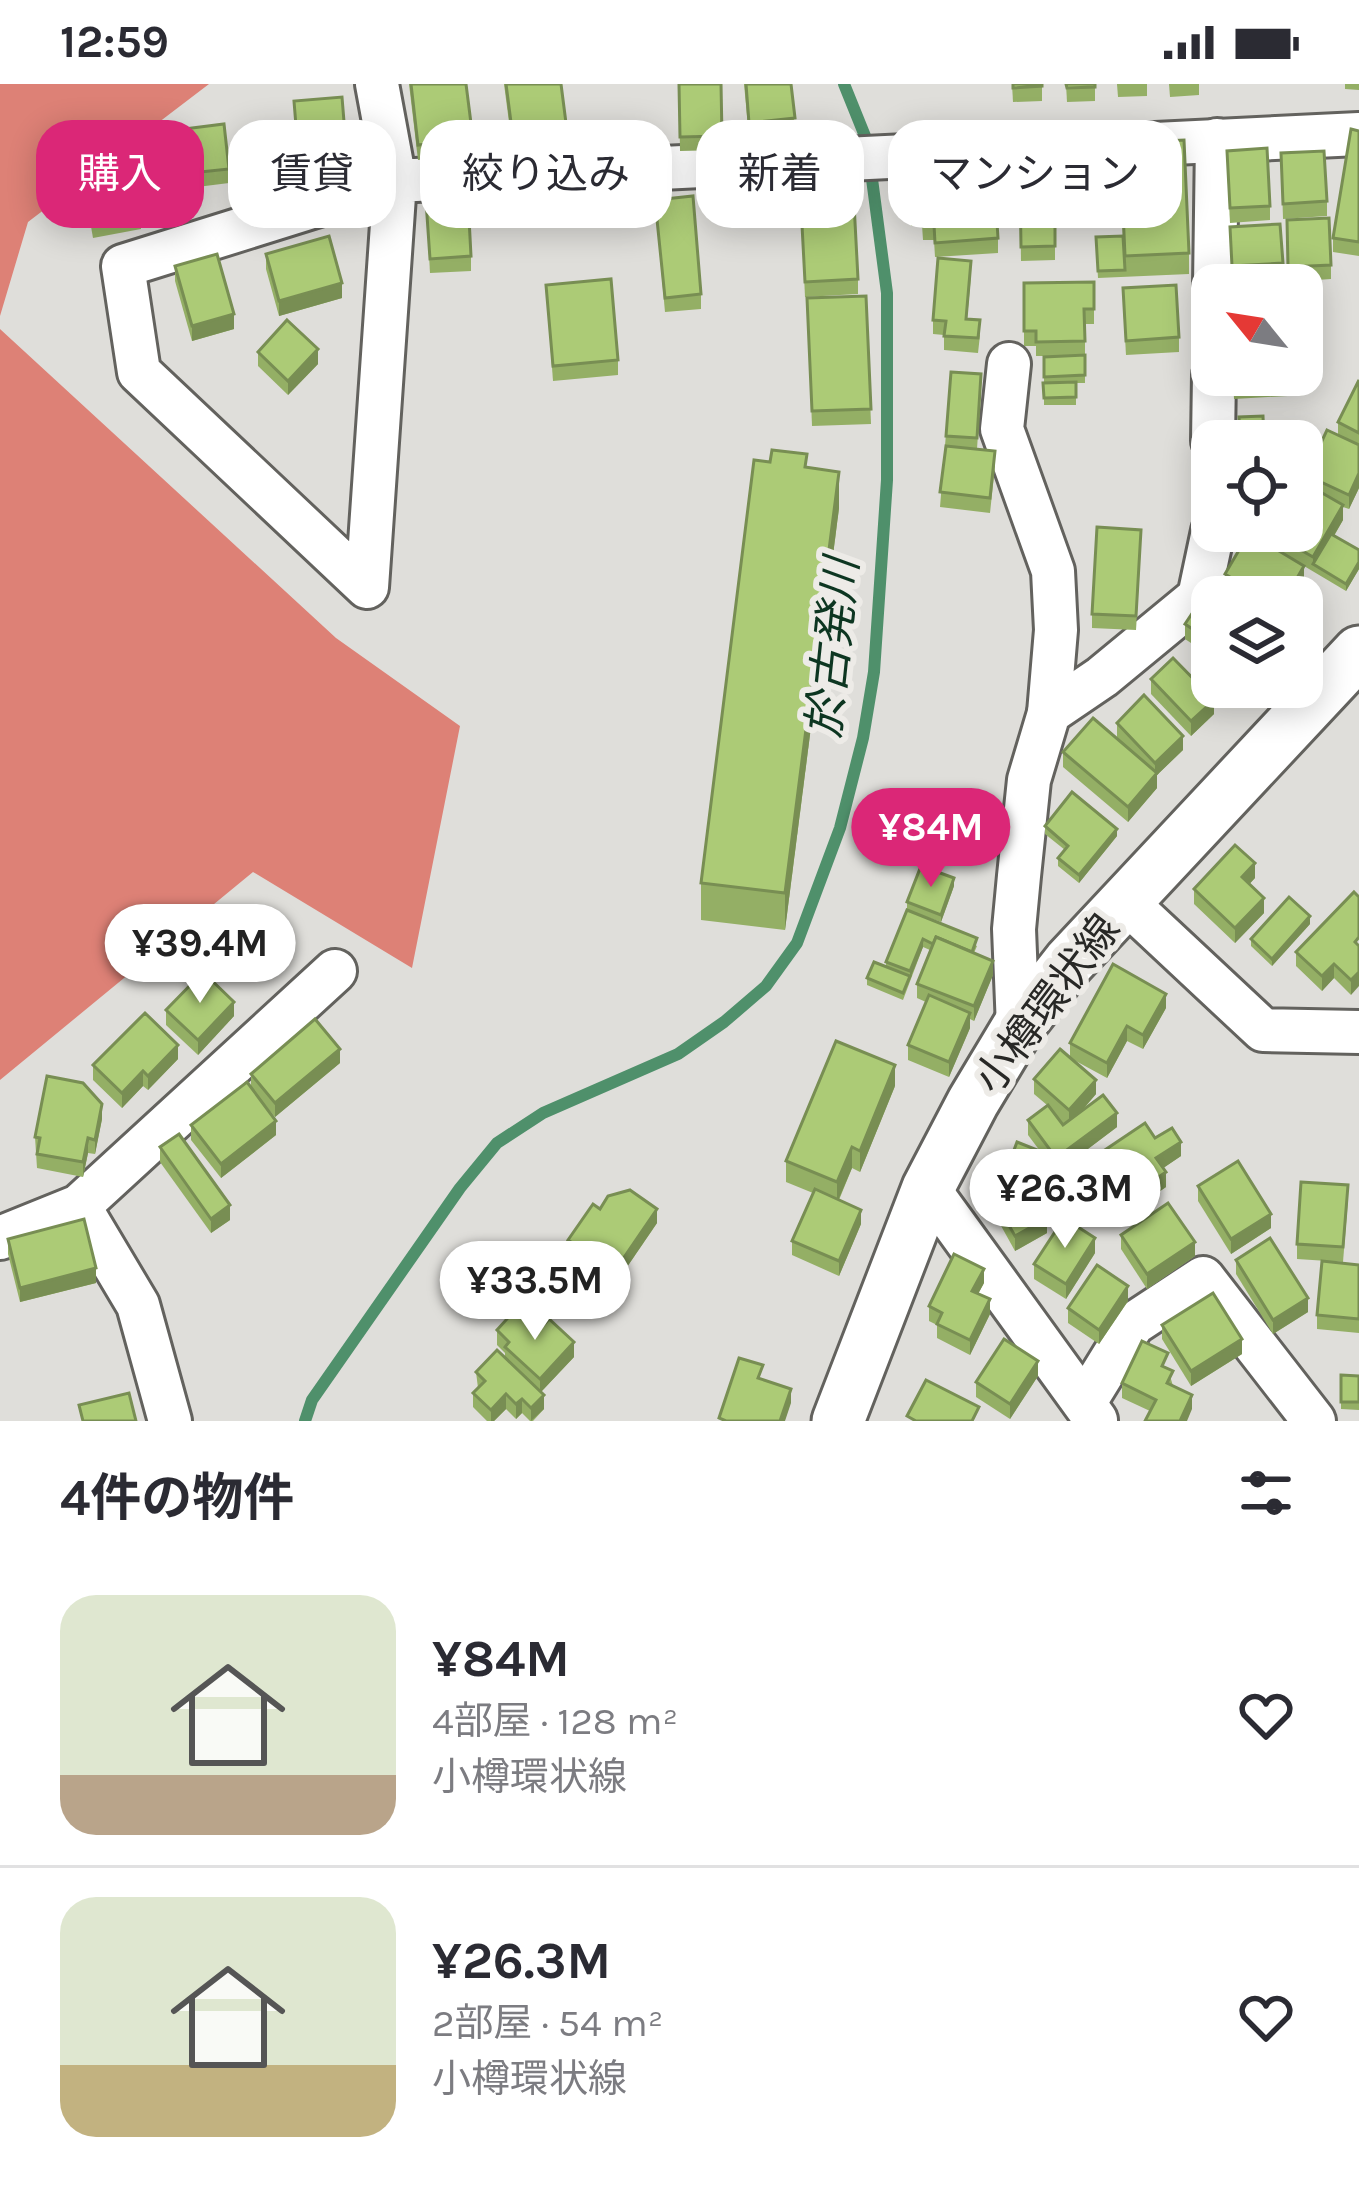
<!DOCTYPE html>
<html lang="ja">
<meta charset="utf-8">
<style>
:root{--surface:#fff;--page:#f2f2f3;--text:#2b2b33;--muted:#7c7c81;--line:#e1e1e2;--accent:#db2777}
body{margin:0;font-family:Karla,"Noto Sans JP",sans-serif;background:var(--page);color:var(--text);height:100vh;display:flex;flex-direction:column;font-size:45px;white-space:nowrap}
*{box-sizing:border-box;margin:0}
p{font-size:39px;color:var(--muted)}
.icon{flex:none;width:66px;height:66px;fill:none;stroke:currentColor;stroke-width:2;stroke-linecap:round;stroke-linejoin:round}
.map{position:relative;height:1337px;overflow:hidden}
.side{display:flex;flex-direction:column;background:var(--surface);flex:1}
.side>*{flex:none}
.hud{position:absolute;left:36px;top:36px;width:1287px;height:108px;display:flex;gap:24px}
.needle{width:78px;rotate:300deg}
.tools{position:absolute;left:1191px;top:180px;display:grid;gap:24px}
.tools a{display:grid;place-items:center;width:132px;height:132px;border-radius:24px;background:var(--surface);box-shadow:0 6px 30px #0003;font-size:60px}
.price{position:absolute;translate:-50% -102px;padding:0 27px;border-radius:42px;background:#fff;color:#222;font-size:39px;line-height:78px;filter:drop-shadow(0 3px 6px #0008)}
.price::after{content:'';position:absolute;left:50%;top:72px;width:36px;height:27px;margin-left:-18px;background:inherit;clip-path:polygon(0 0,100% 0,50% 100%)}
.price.current{background:var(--accent);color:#fff}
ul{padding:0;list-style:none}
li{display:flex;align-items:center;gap:36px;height:300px;padding:0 60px}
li+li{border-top:3px solid var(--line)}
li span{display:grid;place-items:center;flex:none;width:336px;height:240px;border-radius:36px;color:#555}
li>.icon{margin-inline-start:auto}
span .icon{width:144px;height:144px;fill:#fffc;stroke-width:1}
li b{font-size:51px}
h2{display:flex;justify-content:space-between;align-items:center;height:144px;padding:0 60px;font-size:51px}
.tag{padding:0 42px;border-radius:36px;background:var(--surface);box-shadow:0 6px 30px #0003;font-size:42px;line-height:108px}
.tag.current{background:var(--accent);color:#fff}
.status{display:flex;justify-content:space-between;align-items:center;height:84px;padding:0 60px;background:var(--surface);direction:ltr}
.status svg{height:33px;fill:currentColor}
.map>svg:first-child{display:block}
</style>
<div class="status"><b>12:59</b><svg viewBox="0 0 49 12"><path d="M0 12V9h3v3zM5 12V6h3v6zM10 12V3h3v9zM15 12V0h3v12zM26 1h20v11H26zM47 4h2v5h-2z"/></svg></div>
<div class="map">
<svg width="1359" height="1337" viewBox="0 0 1359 1337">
<rect width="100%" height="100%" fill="#dfdeda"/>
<!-- forest -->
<g fill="#dd8176">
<polygon points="0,0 209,0 28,138 0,232"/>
<polygon points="0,245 336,554 460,642 412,884 253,788 0,996"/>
</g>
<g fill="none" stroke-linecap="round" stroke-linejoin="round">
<!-- stream -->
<polyline stroke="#4f906b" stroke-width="12" points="305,1337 312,1316 460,1104 497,1059 543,1029 678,970 724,938 766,902 797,859 840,744 863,654 874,588 887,396 887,209 867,57 844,0"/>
<!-- minor casing -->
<g stroke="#63625e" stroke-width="48">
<g id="minor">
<polyline points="377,0 395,97 367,503 139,288 123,182 395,97 1359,50"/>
<polyline points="1215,201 1217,56"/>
<polyline points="1009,280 1002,345 1053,487 1056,546 1049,629"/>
<polyline points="1213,357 1214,291"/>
<polyline points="1125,817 1263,946 1359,948"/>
<polyline points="1018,943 1014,845 1019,792 1029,696 1049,629 1102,593 1199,513 1213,447"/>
<polyline points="928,1104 1096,1336"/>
<polyline points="79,1122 138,1221 170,1337"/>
<polyline points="0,1154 79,1122 335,887"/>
<polyline points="1085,1318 1133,1240 1203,1194 1314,1337"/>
</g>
</g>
<!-- major casing -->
<g stroke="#63625e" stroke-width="57">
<polyline id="major" points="838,1337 928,1104 973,1018 1018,943 1069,878 1359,568"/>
</g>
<!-- minor -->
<use href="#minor" stroke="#fff" stroke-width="42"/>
<!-- major -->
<use href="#major" stroke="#fff" stroke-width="51"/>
</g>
<!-- wall -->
<g fill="#94af65">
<polygon points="409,0 466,0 473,69 418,76"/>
<polygon points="504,0 561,0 566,54 512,61"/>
<polygon points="679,0 721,0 722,66 680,67"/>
<polygon points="744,0 791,0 795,49 749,53"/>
<polygon points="1012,0 1042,0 1042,17 1013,18"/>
<polygon points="1066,0 1095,0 1095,17 1067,18"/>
<polygon points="1117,0 1147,0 1147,12 1118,13"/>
<polygon points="1169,0 1199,0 1199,11 1170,13"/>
<polygon points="1345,0 1359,0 1359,6 1345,5"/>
<polygon points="294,17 348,87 348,101 300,106"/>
<polygon points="176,46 229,85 229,99 181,105"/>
<polygon points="1359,47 1359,172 1333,168 1333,154"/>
<polygon points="78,53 141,131 141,145 93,154 78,68"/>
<polygon points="1120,59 1189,169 1189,190 1098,194 1096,161 1123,158"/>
<polygon points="1281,69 1327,117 1327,132 1283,135"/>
<polygon points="1227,82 1270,122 1270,136 1230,139"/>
<polygon points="1020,99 1055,99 1055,176 1021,177"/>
<polygon points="909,101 998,154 998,169 935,173 934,156 923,156 922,141 911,142"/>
<polygon points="800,103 858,195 858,210 805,213"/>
<polygon points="655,116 701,210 701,225 665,228"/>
<polygon points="426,117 471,172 471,187 430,189"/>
<polygon points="1287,136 1331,181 1331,195 1288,198"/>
<polygon points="1280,140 1283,194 1232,197 1230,143"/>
<polygon points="266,170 342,214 279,232 266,185"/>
<polygon points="175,182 234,245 192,257 175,197"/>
<polygon points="971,192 967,235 980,251 978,269 944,266 944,251 933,250 933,236"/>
<polygon points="1094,198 1094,240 1085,240 1085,299 1076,299 1076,321 1044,321 1044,273 1070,272 1036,272 1036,262 1024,262 1024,199"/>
<polygon points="546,201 618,276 618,291 553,297"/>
<polygon points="866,212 871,340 812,342 807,214"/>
<polygon points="1123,219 1179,253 1179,268 1126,271"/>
<polygon points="1303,250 1305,311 1234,315 1233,291"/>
<polygon points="258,268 318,280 288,311 258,282"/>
<polygon points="951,288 981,304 977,365 995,382 990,429 940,423"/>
<polygon points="1359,296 1359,404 1349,425 1343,423 1343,436 1334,452 1359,466 1359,485 1346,507 1304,482 1304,496 1294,513 1239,513 1225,505 1225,490 1273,463 1273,450 1306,400 1306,391 1338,351 1338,338"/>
<polygon points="807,383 839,424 785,846 701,836 701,799"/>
<polygon points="1141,460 1136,546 1092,544 1092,530"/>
<polygon points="1212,513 1212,567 1209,571 1185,555 1185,540"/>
<polygon points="1151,595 1214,630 1191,652 1151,610"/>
<polygon points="1117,639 1183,666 1157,691 1157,704 1128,738 1063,683 1063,668 1123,660 1117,653"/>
<polygon points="1045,742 1117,752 1079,799 1058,782 1058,774 1065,766 1045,750"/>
<polygon points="1255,794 1249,800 1264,829 1235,859 1194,820 1194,805"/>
<polygon points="954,802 941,838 907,826 907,818"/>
<polygon points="1354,808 1351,911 1334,894 1322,907 1296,882 1296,868"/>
<polygon points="907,826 977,862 974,869 993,891 974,937 970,935 970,944 949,993 908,976 908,961 926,918 917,914 917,900 930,866 923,863 903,916 867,901 867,894 886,883 886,878"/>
<polygon points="1310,840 1272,882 1251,862 1251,855"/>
<polygon points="1166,924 1143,965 1127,957 1107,994 1072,975 1096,1010 1081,1028 1117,1043 1056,1089 1040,1067 1040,1081 1031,1105 1047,1149 1015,1167 995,1131 995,1117 1040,1067 1028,1051 1028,1036 1047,1021 1034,1010 1034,995 1070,973 1070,959"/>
<polygon points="166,926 234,932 198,971 166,941"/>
<polygon points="178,975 148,1006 143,1002 122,1024 93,996 93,981"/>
<polygon points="340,979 275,1033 255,1009 276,1051 221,1094 191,1056 191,1041 251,1004 251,990"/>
<polygon points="895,1002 860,1088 852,1084 839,1116 861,1140 839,1192 792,1171 792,1157 813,1109 786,1098 786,1077"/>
<polygon points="102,1035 95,1070 88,1069 83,1093 37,1084 35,1053"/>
<polygon points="1155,1054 1181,1072 1163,1084 1166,1103 1122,1133 1093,1088 1093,1074"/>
<polygon points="160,1063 230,1136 211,1149 160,1078"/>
<polygon points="1198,1102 1271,1144 1231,1170 1198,1117"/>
<polygon points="1348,1116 1343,1178 1297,1175 1297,1160"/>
<polygon points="600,1125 657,1139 614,1202 568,1171 568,1156"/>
<polygon points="1121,1151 1195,1172 1147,1205 1121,1165"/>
<polygon points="8,1155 96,1199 20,1218 8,1170"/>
<polygon points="1095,1169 1066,1215 1034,1195 1034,1180"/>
<polygon points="1236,1176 1308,1228 1273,1250 1236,1190"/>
<polygon points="1359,1181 1359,1249 1317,1245 1317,1231"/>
<polygon points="984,1199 978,1210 990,1230 970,1271 937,1254 937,1241 929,1237 929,1222"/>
<polygon points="1128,1217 1099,1260 1068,1239 1068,1224"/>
<polygon points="1162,1241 1242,1270 1191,1302 1162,1255"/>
<polygon points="497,1246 539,1246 574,1273 541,1308 544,1325 533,1337 530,1337 522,1329 516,1335 506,1325 494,1337 487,1337 473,1323 473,1309 478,1304 476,1288 505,1273 505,1269 497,1261"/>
<polygon points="1168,1285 1173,1302 1192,1325 1150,1327 1122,1314 1122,1299"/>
<polygon points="1341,1291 1359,1292 1359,1326 1341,1325"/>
<polygon points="1038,1292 1010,1335 976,1313 976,1298"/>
</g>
<!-- shaded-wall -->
<g fill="#788e53">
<polygon points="342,199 342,214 279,232 279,217"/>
<polygon points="234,230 234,245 192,257 192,242"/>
<polygon points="318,265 318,280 288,311 288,297"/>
<polygon points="839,388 839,424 785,846 785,809"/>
<polygon points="1359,389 1359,404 1349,425 1349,411"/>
<polygon points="1343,421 1343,436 1316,482 1313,480 1313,487 1313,473"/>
<polygon points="1359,478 1359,485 1346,507 1346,500"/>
<polygon points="1304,482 1304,496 1294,513 1286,513"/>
<polygon points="1214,616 1214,630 1191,652 1191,637"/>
<polygon points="1183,652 1183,666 1157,691 1157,704 1128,738 1128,723 1155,692 1155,679"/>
<polygon points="1117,745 1117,752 1079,799 1079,791"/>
<polygon points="1255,779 1255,794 1242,808 1242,793"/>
<polygon points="954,794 954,802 941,838 941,831"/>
<polygon points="1264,814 1264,829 1235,859 1235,844"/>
<polygon points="1310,832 1310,840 1272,882 1272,875"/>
<polygon points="923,855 923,863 910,895 910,887"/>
<polygon points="993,877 993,891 974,937 974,922"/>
<polygon points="1334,880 1334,894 1322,907 1322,892"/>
<polygon points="1359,888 1359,902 1351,911 1351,896"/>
<polygon points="1166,910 1166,924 1143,965 1143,951"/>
<polygon points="234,918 234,932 198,971 198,956"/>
<polygon points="970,929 970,944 949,993 949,978"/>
<polygon points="1127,942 1127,957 1107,994 1107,979"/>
<polygon points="178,961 178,975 148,1006 148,992"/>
<polygon points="340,965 340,979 275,1033 275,1019"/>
<polygon points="895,981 895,1002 860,1088 860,1067"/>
<polygon points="143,987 143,1002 122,1024 122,1009"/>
<polygon points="1096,996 1096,1010 1069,1041 1069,1026"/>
<polygon points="102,1020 102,1035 95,1070 95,1056"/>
<polygon points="1117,1029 1117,1043 1056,1089 1056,1074"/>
<polygon points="276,1037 276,1051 221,1094 221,1080"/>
<polygon points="88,1054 88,1069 83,1093 83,1078"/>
<polygon points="1181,1058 1181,1072 1156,1089 1156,1074"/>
<polygon points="852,1063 852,1084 837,1119 837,1098"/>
<polygon points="1040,1067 1040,1081 1028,1114 1028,1099"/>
<polygon points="1166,1088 1166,1103 1122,1133 1122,1118"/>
<polygon points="230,1121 230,1136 211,1149 211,1135"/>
<polygon points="657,1125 657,1139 614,1202 614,1188"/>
<polygon points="861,1126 861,1140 839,1192 839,1177"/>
<polygon points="1271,1130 1271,1144 1231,1170 1231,1155"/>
<polygon points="1047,1134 1047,1149 1015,1167 1015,1152"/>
<polygon points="1095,1154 1095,1169 1066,1215 1066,1200"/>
<polygon points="1195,1158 1195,1172 1147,1205 1147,1190"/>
<polygon points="96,1184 96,1199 20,1218 20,1204"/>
<polygon points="984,1185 984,1199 972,1221 972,1207"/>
<polygon points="1128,1202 1128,1217 1099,1260 1099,1246"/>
<polygon points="1308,1214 1308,1228 1273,1250 1273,1236"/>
<polygon points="990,1215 990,1230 970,1271 970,1256"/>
<polygon points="1242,1255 1242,1270 1191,1302 1191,1287"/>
<polygon points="574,1258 574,1273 540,1309 540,1295"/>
<polygon points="1038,1277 1038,1292 1010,1335 1010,1320"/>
<polygon points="791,1305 791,1319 785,1337 780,1337"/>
<polygon points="506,1310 506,1325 494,1337 491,1337 491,1326"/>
<polygon points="544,1311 544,1325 531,1337 531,1324"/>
<polygon points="1192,1311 1192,1325 1187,1337 1180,1337"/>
<polygon points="522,1315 522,1329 516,1335 516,1320"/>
</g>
<!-- building -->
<g fill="#accb76" stroke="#788e53" stroke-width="3">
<polygon points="411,0 466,0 473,55 418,61"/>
<polygon points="506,0 561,0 566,39 512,46"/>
<polygon points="679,0 721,0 722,52 680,53"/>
<polygon points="746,0 791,0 795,34 749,39"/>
<polygon points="1013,0 1042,0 1042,2 1013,4"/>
<polygon points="1066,0 1095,0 1095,3 1067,4"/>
<polygon points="342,13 348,87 300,91 294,17"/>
<polygon points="224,40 229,85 181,90 176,46"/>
<polygon points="126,45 141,131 93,139 78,53"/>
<polygon points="1351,45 1359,47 1359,158 1333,154"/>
<polygon points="1184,56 1189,169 1125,172 1120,59"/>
<polygon points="1267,64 1270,122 1230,124 1227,67"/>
<polygon points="1324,67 1327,117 1283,120 1281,69"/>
<polygon points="993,74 998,154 935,159 934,141 923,142 922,127 911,128 909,101 976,97 975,76"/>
<polygon points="1020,99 1055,99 1055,162 1021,163"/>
<polygon points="853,100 858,195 805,198 800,103"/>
<polygon points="693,112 701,210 665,214 655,116"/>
<polygon points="468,115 471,172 430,175 426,117"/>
<polygon points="1329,134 1331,181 1288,183 1287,136"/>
<polygon points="1280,140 1283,179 1232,182 1230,143"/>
<polygon points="329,152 342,199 279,217 266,170"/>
<polygon points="1123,152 1125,186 1098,187 1096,153"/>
<polygon points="217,170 234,230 192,242 175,182"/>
<polygon points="938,174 971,177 966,235 980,236 978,254 944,252 946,237 933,236"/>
<polygon points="1278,190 1279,201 1240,201 1240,192"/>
<polygon points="611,195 618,276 553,282 546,201"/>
<polygon points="1094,198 1094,225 1084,225 1085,257 1036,258 1036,247 1024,247 1024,199"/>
<polygon points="1176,201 1179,253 1126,257 1123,204"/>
<polygon points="866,212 871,325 812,327 807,214"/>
<polygon points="287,236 318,265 288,297 258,268"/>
<polygon points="1302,250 1305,296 1234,300 1234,291 1302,291"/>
<polygon points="1085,271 1085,291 1044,293 1044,273"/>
<polygon points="951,288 981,290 977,354 946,352"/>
<polygon points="1359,296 1359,349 1338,338"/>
<polygon points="1076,298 1076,313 1044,314 1043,299"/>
<polygon points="1263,332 1264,357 1240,357 1239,333"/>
<polygon points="1327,346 1359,361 1359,389 1349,411 1306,391"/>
<polygon points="946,362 995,367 990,414 940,408"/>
<polygon points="772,366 807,370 805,383 839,388 785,809 701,799 754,376 770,378"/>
<polygon points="1303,398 1343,421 1313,473 1273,450 1275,447 1302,447"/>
<polygon points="1097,443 1141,446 1136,532 1092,530"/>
<polygon points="1249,449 1304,482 1286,513 1263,513 1225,490"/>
<polygon points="1331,450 1359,466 1359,478 1346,500 1313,480"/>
<polygon points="1211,501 1230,513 1212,513 1212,552 1209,556 1185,540"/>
<polygon points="1173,574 1214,616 1191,637 1151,595"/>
<polygon points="1144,611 1183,652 1155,679 1117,639"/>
<polygon points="1093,634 1157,689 1128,723 1063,668"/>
<polygon points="1072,708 1117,745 1079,791 1058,774 1068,762 1045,742"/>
<polygon points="1235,761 1255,779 1242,793 1264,814 1235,844 1194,805"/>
<polygon points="921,782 954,794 941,831 907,818"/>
<polygon points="1354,808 1359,813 1359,853 1355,858 1359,862 1359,888 1351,896 1334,880 1322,892 1296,868"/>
<polygon points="1289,813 1310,832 1272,875 1251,855"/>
<polygon points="907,826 977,854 972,868 936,853 933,860 923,855 910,887 886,878"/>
<polygon points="936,853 993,877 974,922 917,900"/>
<polygon points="874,878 910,892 903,909 867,894"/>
<polygon points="1113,880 1166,910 1143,951 1127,942 1107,979 1070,959"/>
<polygon points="203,888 234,918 198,956 166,926"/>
<polygon points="929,911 970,929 949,978 908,961"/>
<polygon points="145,929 178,961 148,992 143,987 122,1009 93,981"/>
<polygon points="315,935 340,965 275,1019 251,990"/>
<polygon points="836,957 895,981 860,1067 852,1063 837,1098 786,1077"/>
<polygon points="1060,965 1096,996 1069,1026 1034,995"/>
<polygon points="47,992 83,999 102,1020 95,1056 88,1054 83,1078 37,1070 40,1054 35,1053"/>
<polygon points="247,998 276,1037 221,1080 191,1041"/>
<polygon points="1103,1011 1117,1029 1056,1074 1028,1036 1048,1021 1063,1041"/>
<polygon points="1145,1039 1155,1054 1172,1044 1181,1058 1156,1074 1166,1088 1122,1118 1093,1074"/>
<polygon points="179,1050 230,1121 211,1135 160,1063"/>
<polygon points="1017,1058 1040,1067 1028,1099 1047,1134 1015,1152 995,1117"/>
<polygon points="1238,1077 1271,1130 1231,1155 1198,1102"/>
<polygon points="1301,1098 1348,1101 1343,1163 1297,1160"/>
<polygon points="815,1105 861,1126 839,1177 792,1157"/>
<polygon points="630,1106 657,1125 614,1188 568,1156 593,1120 600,1125 608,1112"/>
<polygon points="1168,1119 1195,1158 1147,1190 1121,1151"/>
<polygon points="1064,1134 1095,1154 1066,1200 1034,1180"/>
<polygon points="84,1135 96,1184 20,1204 8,1155"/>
<polygon points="1270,1154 1308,1214 1273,1236 1236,1176"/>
<polygon points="954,1170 984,1185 972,1207 990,1215 970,1256 937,1240 942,1229 929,1222"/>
<polygon points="1322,1177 1359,1181 1359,1235 1317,1231"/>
<polygon points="1097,1181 1128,1202 1099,1246 1068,1224"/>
<polygon points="1213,1209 1242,1255 1191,1287 1162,1241"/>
<polygon points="516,1225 539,1246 549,1235 574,1258 540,1295 505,1263 509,1258 497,1246"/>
<polygon points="1004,1255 1038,1277 1010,1320 976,1298"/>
<polygon points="1142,1257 1168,1269 1162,1282 1173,1287 1167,1299 1192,1311 1180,1337 1145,1337 1156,1316 1122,1299"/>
<polygon points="497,1266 544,1311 531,1324 522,1315 516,1320 506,1310 491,1326 473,1309 485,1297 476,1288"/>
<polygon points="739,1274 763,1281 758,1294 791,1305 780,1337 726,1337 719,1334"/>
<polygon points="1341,1291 1359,1292 1359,1318 1341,1318"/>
<polygon points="926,1296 979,1323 972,1337 916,1337 907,1332"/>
<polygon points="129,1309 136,1337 83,1337 79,1321"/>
</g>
<g text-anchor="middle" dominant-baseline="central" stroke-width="12" stroke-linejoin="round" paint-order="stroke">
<!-- street labels -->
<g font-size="42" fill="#282826" stroke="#edebe7">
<text transform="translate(1047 920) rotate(-53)">小樽環状線</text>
</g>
<!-- water labels -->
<g font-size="45" font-style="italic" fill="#0d3621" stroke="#edebe7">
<text transform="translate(833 564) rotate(-84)">於古発川</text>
</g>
</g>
</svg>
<div class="tools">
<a><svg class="needle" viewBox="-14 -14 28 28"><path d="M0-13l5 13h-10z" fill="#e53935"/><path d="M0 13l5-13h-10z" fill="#7c7c81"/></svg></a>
<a><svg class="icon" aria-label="locate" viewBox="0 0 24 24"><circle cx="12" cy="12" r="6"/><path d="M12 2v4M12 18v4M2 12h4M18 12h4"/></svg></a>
<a><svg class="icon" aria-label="layers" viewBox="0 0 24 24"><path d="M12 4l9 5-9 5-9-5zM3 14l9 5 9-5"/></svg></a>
</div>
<b class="price current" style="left:931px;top:806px">¥84M</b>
<b class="price" style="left:200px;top:922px">¥39.4M</b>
<b class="price" style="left:1065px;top:1167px">¥26.3M</b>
<b class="price" style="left:535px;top:1259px">¥33.5M</b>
<div class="hud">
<a class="tag current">購入</a>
<a class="tag">賃貸</a>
<a class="tag">絞り込み</a>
<a class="tag">新着</a>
<a class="tag">マンション</a>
</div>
</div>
<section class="side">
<h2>4件の物件<svg class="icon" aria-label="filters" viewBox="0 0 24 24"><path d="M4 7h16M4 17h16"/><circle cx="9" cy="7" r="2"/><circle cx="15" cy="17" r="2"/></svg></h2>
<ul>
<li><span style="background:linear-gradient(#dfe7d0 75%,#b9a48a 0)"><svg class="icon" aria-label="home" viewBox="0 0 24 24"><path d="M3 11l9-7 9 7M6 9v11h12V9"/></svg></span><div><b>¥84M</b><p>4部屋 · 128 m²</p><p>小樽環状線</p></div><svg class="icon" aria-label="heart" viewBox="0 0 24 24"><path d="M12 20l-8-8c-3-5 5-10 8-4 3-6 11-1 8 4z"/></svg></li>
<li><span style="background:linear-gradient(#dfe7d0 70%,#c2b280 0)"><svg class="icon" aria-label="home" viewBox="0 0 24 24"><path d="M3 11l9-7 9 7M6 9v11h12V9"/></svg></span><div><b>¥26.3M</b><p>2部屋 · 54 m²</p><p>小樽環状線</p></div><svg class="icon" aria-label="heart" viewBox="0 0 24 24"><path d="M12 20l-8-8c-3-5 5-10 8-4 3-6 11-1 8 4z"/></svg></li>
</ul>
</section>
